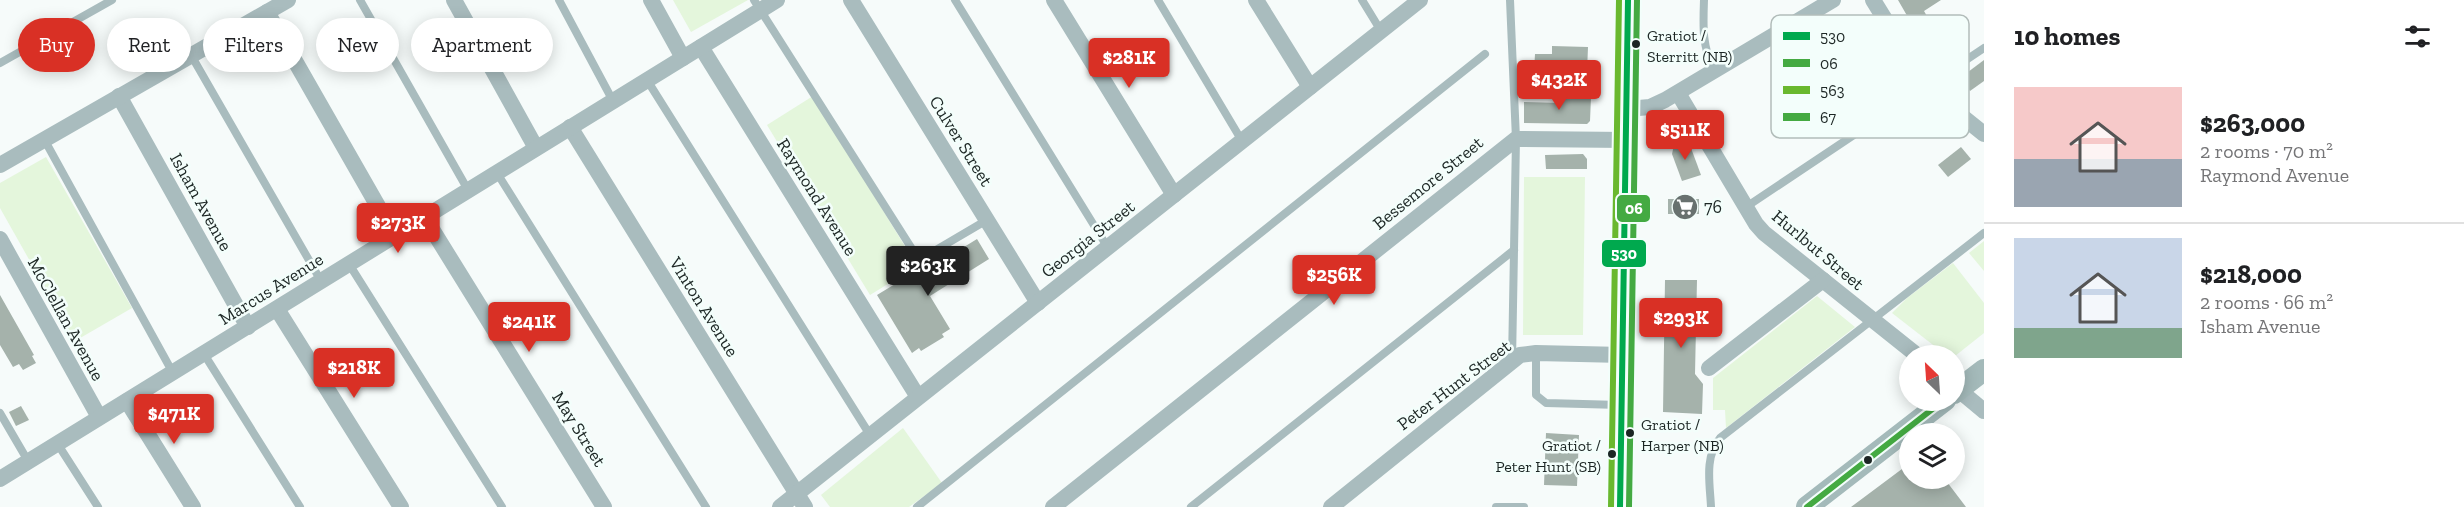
<!DOCTYPE html>
<meta charset="utf-8">
<style>
:root{--surface:#fff;--page:#f6f6f6;--text:#202124;--muted:#757577;--line:#e0e0e0;--accent:#d93025}
body{margin:0;font-family:"Zilla Slab",serif;background:var(--page);color:var(--text);height:100vh;display:flex;flex-direction:column;font-size:22px;white-space:nowrap}
*{box-sizing:border-box;margin:0}
p{font-size:20px;color:var(--muted)}
.icon{flex:none;width:33px;height:33px;fill:none;stroke:currentColor;stroke-width:2;stroke-linecap:round;stroke-linejoin:round}
.map{position:relative;flex:1;overflow:hidden}
.panel{display:flex;flex-direction:column;background:var(--surface);width:480px}
.panel>*{flex:none}
.banner{position:absolute;left:18px;top:18px;width:570px;height:54px;display:flex;gap:12px}
.needle{width:39px;rotate:335deg}
.controls{position:absolute;left:1899px;top:345px;display:grid;gap:12px}
.controls a{display:grid;place-items:center;width:66px;height:66px;border-radius:50%;background:var(--surface);box-shadow:0 3px 15px #0003;font-size:30px}
.price{position:absolute;translate:-50% -51px;padding:0 14px;border-radius:6px;background:var(--accent);color:#fff;font-size:20px;line-height:39px;filter:drop-shadow(0 2px 3px #0008)}
.price::after{content:'';position:absolute;left:50%;top:36px;width:18px;height:14px;margin-left:-9px;background:inherit;clip-path:polygon(0 0,100% 0,50% 100%)}
.price.on{background:#222;color:#fff}
ul{padding:0;list-style:none}
li{display:flex;align-items:center;gap:18px;height:150px;padding:0 30px}
li+li{border-top:2px solid var(--line)}
li span{display:grid;place-items:center;flex:none;width:168px;height:120px;border-radius:0px;color:#555}
li>.icon{margin-inline-start:auto}
span .icon{width:72px;height:72px;fill:#fffc;stroke-width:1}
li b{font-size:26px}
h2{display:flex;justify-content:space-between;align-items:center;height:72px;padding:0 30px;font-size:26px}
.chip{padding:0 21px;border-radius:27px;background:var(--surface);box-shadow:0 3px 15px #0003;font-size:21px;line-height:54px}
.chip.on{background:var(--accent);color:#fff}
main{display:flex;flex:1;min-height:0}
.map>svg:first-child{display:block}
</style>
<main>
<div class="map">
<svg width="1984" height="507" viewBox="0 0 1984 507">
<rect width="100%" height="100%" fill="#f6fbfa"/>
<!-- green -->
<g fill="#e4f6dc">
<polygon points="673,0 748,0 691,32"/>
<polygon points="813,96 917,266 870,295 767,125"/>
<polygon points="46,157 132,308 75,341 0,208 0,183"/>
<polygon points="1524,177 1585,177 1583,335 1523,335"/>
<polygon points="1984,241 1984,271 1969,253"/>
<polygon points="1953,263 1984,303 1984,333 1955,356 1946,355 1892,313 1907,298"/>
<polygon points="1817,296 1855,327 1726,428 1725,410 1713,410 1713,378"/>
<polygon points="903,428 942,483 909,507 830,507 821,495"/>
</g>
<!-- building -->
<g fill="#a5b2ab">
<polygon points="1898,0 1941,0 1924,11 1943,44 1928,52"/>
<polygon points="1552,46 1588,47 1587,72 1534,71 1535,54 1552,54"/>
<polygon points="1984,60 1984,81 1970,91 1960,78"/>
<polygon points="1562,96 1591,97 1590,121 1587,124 1524,123 1524,102 1562,103"/>
<polygon points="1688,140 1701,175 1682,181 1672,154 1674,145"/>
<polygon points="1961,147 1971,159 1948,177 1938,165"/>
<polygon points="1583,154 1587,159 1587,169 1546,169 1545,155"/>
<rect x="1668" y="199" width="31" height="15"/>
<polygon points="977,239 989,259 930,296 950,329 942,334 944,337 921,351 919,348 912,353 877,295 928,264 930,268"/>
<polygon points="1665,280 1697,280 1695,374 1703,384 1702,414 1663,412"/>
<polygon points="0,295 34,355 32,356 36,363 23,370 19,364 13,367 0,345"/>
<polygon points="21,406 29,420 16,426 9,412"/>
<polygon points="1546,433 1579,435 1577,486 1544,485"/>
<polygon points="1910,463 1910,478 1944,478 1966,507 1851,507"/>
</g>
<g fill="none" stroke-linecap="round" stroke-linejoin="round">
<!-- service -->
<g stroke="#a9bcbe" stroke-width="8">
<polyline points="360,0 468,190"/>
<polyline points="559,0 613,101"/>
<polyline points="754,0 919,260 987,220"/>
<polyline points="955,0 1108,248"/>
<polyline points="1158,0 1242,141"/>
<polyline points="1362,0 1381,31"/>
<polyline points="1510,0 1516,139 1512,362"/>
<path d="M1704,0C1703,28 1702,45 1714,71"/>
<polyline points="191,55 321,281"/>
<polyline points="0,63 112,0"/>
<polyline points="647,80 870,435"/>
<polyline points="44,139 173,373"/>
<polyline points="497,173 706,507"/>
<polyline points="1746,207 1984,48"/>
<polyline points="349,264 502,507"/>
<polyline points="1536,353 1536,395 1546,403 1620,405"/>
<polyline points="204,354 300,507"/>
<polyline points="0,413 28,461"/>
<polyline points="57,443 98,507"/>
<polyline points="917,507 1485,54"/>
<polyline points="1191,507 1514,250"/>
<polyline points="1496,507 1524,507"/>
<path d="M1711,507C1710,484 1704,457 1720,438L1984,233"/>
</g>
<!-- minor -->
<g stroke="#a9bcbe" stroke-width="16">
<polyline points="454,0 536,148"/>
<polyline points="651,0 683,58"/>
<polyline points="851,0 1038,303"/>
<polyline points="1054,0 1174,195"/>
<polyline points="1256,0 1310,87"/>
<polyline points="1873,0 1928,89 1984,134"/>
<polyline points="267,12 395,236"/>
<polyline points="701,47 918,397"/>
<polyline points="1678,93 1756,224 1764,233 1918,356"/>
<polyline points="119,96 248,327"/>
<polyline points="1627,109 1650,107 1665,100 1833,0"/>
<polyline points="570,127 805,507"/>
<polyline points="0,165 288,0"/>
<polyline points="425,218 604,507"/>
<polyline points="0,239 99,417"/>
<polyline points="277,309 401,507"/>
<polyline points="1709,368 1823,280"/>
<polyline points="1954,386 1984,411"/>
<polyline points="127,401 193,507"/>
<polyline points="0,479 777,0"/>
<polyline points="780,507 1420,0"/>
<polyline points="1053,507 1516,139 1627,140"/>
<polyline points="1331,507 1520,355 1536,353 1623,355"/>
</g>
<!-- secondary -->
<g stroke="#a4baba" stroke-width="22">
<polyline points="1954,393 1984,370"/>
<polyline points="1807,507 1945,400"/>
</g>
<!-- primary -->
<polyline stroke="#a7bbbd" stroke-width="26" points="1620,507 1628,0"/>
<!-- bus-1 casing -->
<g stroke="#f3fefb" stroke-width="10">
<polyline id="bus-1" points="1620,507 1628,0"/>
</g>
<!-- bus-2 casing -->
<g stroke="#f3fefb" stroke-width="10">
<polyline id="bus-2" points="1629,507 1637,0"/>
</g>
<!-- bus-3 casing -->
<g stroke="#f3fefb" stroke-width="10">
<polyline id="bus-3" points="1611,507 1619,0"/>
</g>
<!-- bus-4 casing -->
<g stroke="#f3fefb" stroke-width="10">
<polyline id="bus-4" points="1807,507 1944,400"/>
</g>
<!-- bus-1 -->
<use href="#bus-1" stroke="#00a94e" stroke-width="6"/>
<!-- bus-2 -->
<use href="#bus-2" stroke="#44aa42" stroke-width="6"/>
<!-- bus-3 -->
<use href="#bus-3" stroke="#69b82e" stroke-width="6"/>
<!-- bus-4 -->
<use href="#bus-4" stroke="#44aa42" stroke-width="6"/>
</g>
<!-- icons -->
<defs>
<g id="supermarket-disc" transform="scale(1.35)"><circle r="9.5" fill="#68716f" stroke="#f3fefb"/><path d="M-6-5.5h2.5l.6 2H6L4.5 2H-2.5L-4.4-4H-6ZM-1.5 3.2a1.3 1.3 0 1 0 .1 0ZM3 3.2a1.3 1.3 0 1 0 .1 0Z" fill="#fff"/></g>
</defs>
<g fill-rule="evenodd">
<use href="#supermarket-disc" x="1685" y="207"/>
</g>
<!-- markers -->
<g fill="#1c2624" stroke="#f3fefb" stroke-width="2">
<circle cx="1636" cy="44" r="5"/>
<circle cx="1630" cy="433" r="5"/>
<circle cx="1612" cy="454" r="5"/>
<circle cx="1868" cy="460" r="5"/>
</g>
<g text-anchor="middle" dominant-baseline="central" stroke-width="5" stroke-linejoin="round" paint-order="stroke">
<!-- bus labels -->
<g font-size="16" fill="#1c2624" stroke="#f3fefb" text-anchor="start">
<text x="1647" y="35">Gratiot /<tspan x="1647" dy="21">Sterritt (NB)</tspan></text>
<text x="1641" y="424">Gratiot /<tspan x="1641" dy="21">Harper (NB)</tspan></text>
<text x="1601" y="445" text-anchor="end">Gratiot /<tspan x="1601" dy="21">Peter Hunt (SB)</tspan></text>
</g>
<!-- street labels -->
<g font-size="18" fill="#1c2624" stroke="#f3fefb">
<text transform="translate(961 141) rotate(58)">Culver Street</text>
<text transform="translate(1428 183) rotate(-39)">Bessemore Street</text>
<text transform="translate(817 197) rotate(58)">Raymond Avenue</text>
<text transform="translate(201 202) rotate(61)">Isham Avenue</text>
<text transform="translate(1088 239) rotate(-38)">Georgia Street</text>
<text transform="translate(1818 250) rotate(40)">Hurlbut Street</text>
<text transform="translate(271 289) rotate(-32)">Marcus Avenue</text>
<text transform="translate(704 307) rotate(58)">Vinton Avenue</text>
<text transform="translate(66 319) rotate(61)">McClellan Avenue</text>
<text transform="translate(1454 385) rotate(-37)">Peter Hunt Street</text>
<text transform="translate(579 429) rotate(58)">May Street</text>
</g>
<!-- poi labels -->
<g font-size="18" fill="#1c2624" stroke="#f3fefb" text-anchor="start">
<text x="1704" y="207">76</text>
</g>
</g>
<!-- legend -->
<rect x="1771" y="15" width="198" height="123" rx="9" fill="#f3fefb" stroke="#b2bdba" stroke-width="1.5"/>
<rect x="1783" y="32" width="27" height="8" fill="#00a94e"/>
<rect x="1783" y="59" width="27" height="8" fill="#44aa42"/>
<rect x="1783" y="86" width="27" height="8" fill="#69b82e"/>
<rect x="1783" y="113" width="27" height="8" fill="#44aa42"/>
<g font-size="16" fill="#1c2624">
<text x="1820" y="42">530</text>
<text x="1820" y="69">06</text>
<text x="1820" y="96">563</text>
<text x="1820" y="123">67</text>
</g>
<g stroke="#f3fefb" stroke-width="2">
<rect x="1616" y="194" width="35" height="29" rx="6" fill="#44aa42"/>
<rect x="1601" y="239" width="46" height="29" rx="6" fill="#00a94e"/>
</g>
<g font-size="16" text-anchor="middle" font-weight="bold" fill="#fff">
<text x="1634" y="214">06</text>
<text x="1624" y="259">530</text>
</g>
</svg>
<div class="controls">
<a><svg class="needle" viewBox="-14 -14 28 28"><path d="M0-13l5 13h-10z" fill="#e53935"/><path d="M0 13l5-13h-10z" fill="#757577"/></svg></a>
<a><svg class="icon" aria-label="layers" viewBox="0 0 24 24"><path d="M12 4l9 5-9 5-9-5zM3 14l9 5 9-5"/></svg></a>
</div>
<b class="price" style="left:1129px;top:89px">$281K</b>
<b class="price" style="left:1559px;top:111px">$432K</b>
<b class="price" style="left:1685px;top:161px">$511K</b>
<b class="price" style="left:398px;top:254px">$273K</b>
<b class="price on" style="left:928px;top:297px">$263K</b>
<b class="price" style="left:1334px;top:306px">$256K</b>
<b class="price" style="left:1681px;top:349px">$293K</b>
<b class="price" style="left:529px;top:353px">$241K</b>
<b class="price" style="left:354px;top:399px">$218K</b>
<b class="price" style="left:174px;top:445px">$471K</b>
<div class="banner">
<a class="chip on">Buy</a>
<a class="chip">Rent</a>
<a class="chip">Filters</a>
<a class="chip">New</a>
<a class="chip">Apartment</a>
</div>
</div>
<section class="panel">
<h2>10 homes<svg class="icon" aria-label="filters" viewBox="0 0 24 24"><path d="M4 7h16M4 17h16"/><circle cx="9" cy="7" r="2"/><circle cx="15" cy="17" r="2"/></svg></h2>
<ul>
<li><span style="background:linear-gradient(#f6c9c9 60%,#9aa5b1 0)"><svg class="icon" aria-label="home" viewBox="0 0 24 24"><path d="M3 11l9-7 9 7M6 9v11h12V9"/></svg></span><div><b>$263,000</b><p>2 rooms · 70 m²</p><p>Raymond Avenue</p></div></li>
<li><span style="background:linear-gradient(#c9d6e8 75%,#7fa58c 0)"><svg class="icon" aria-label="home" viewBox="0 0 24 24"><path d="M3 11l9-7 9 7M6 9v11h12V9"/></svg></span><div><b>$218,000</b><p>2 rooms · 66 m²</p><p>Isham Avenue</p></div></li>
</ul>
</section>
</main>
